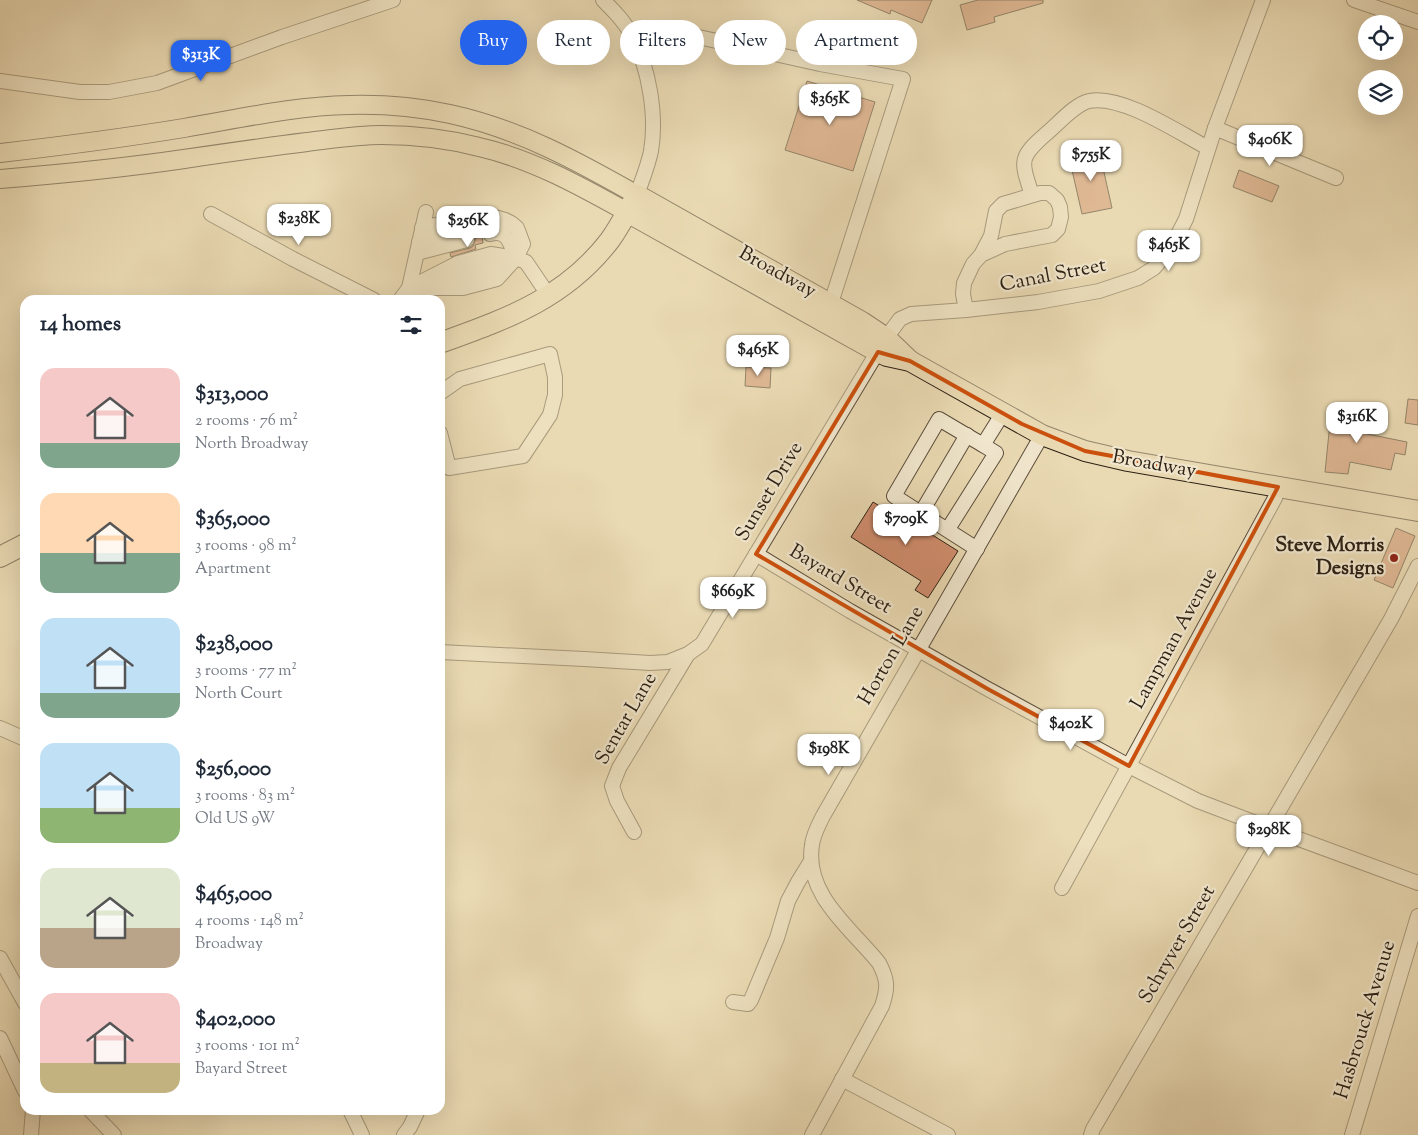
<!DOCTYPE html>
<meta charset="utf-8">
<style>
:root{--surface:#fff;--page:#f2f2f3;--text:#1f2937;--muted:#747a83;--accent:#2563eb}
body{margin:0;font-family:"Sorts Mill Goudy",serif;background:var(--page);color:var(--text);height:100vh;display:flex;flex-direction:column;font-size:19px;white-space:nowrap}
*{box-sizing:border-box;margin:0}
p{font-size:16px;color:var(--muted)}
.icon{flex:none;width:28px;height:28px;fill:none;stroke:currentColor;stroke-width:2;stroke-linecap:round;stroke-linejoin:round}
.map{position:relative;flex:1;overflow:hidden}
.drawer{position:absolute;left:20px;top:295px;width:425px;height:820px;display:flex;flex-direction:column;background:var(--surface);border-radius:15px;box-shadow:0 5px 20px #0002}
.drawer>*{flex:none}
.hud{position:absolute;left:460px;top:20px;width:475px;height:45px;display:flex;gap:10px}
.tools{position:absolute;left:1358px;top:15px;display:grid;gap:10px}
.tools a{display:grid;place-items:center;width:45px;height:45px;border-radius:50%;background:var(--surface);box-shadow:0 5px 20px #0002;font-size:25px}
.price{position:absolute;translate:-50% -42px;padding:0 11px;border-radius:10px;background:#fff;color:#222;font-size:16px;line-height:32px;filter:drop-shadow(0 1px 2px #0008)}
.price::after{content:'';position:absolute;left:50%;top:30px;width:15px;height:11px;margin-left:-8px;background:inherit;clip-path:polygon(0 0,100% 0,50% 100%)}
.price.active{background:var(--accent);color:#fff}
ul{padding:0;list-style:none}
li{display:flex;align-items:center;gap:15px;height:125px;padding:0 20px}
li span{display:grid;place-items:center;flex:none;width:140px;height:100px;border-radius:15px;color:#555}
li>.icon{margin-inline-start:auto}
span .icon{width:60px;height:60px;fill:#fffc;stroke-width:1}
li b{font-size:21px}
h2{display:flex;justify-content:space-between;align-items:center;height:60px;padding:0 20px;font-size:21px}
.tag{padding:0 18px;border-radius:22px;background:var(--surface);box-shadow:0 5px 20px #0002;font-size:18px;line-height:45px}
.tag.active{background:var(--accent);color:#fff}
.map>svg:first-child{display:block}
</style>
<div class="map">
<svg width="1418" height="1135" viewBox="0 0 1418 1135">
<rect width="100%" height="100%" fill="#eadab3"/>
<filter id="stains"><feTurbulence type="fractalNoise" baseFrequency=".004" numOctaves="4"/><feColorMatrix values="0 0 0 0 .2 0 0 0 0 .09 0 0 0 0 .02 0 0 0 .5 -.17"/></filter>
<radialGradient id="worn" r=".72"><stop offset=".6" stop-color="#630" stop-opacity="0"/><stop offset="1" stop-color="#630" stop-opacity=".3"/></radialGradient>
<!-- building -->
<g fill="#d28e6f" stroke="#2c2014">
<polygon points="857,0 932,0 922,23 891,10 890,14"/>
<polygon points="978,0 1043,0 1043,3 994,17 995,22 967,30 960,5"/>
<polygon points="807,81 875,102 853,171 785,150"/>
<polygon points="1099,150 1112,208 1082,214 1069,157"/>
<polygon points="1239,170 1279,186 1272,202 1233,187"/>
<polygon points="482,237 483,243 475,245 476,249 451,257 450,253 470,248 473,246 476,238"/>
<polygon points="746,367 771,368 770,388 745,386"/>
<polygon points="1408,399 1418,400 1418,425 1405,423"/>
<polygon points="1332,403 1355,405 1352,431 1407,442 1405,455 1395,453 1391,470 1350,462 1348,474 1325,472"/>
<polygon points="873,502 894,515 898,509 928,528 926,531 958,551 928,598 915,590 921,581 851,537"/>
<polygon points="1396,528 1415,536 1393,588 1374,580"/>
</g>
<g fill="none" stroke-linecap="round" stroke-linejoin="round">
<!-- minor casing -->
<g stroke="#5c4e3c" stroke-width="16">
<g id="minor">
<path d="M603,0C614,11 625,22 632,36C649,67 657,116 651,151C648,166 642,180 637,195"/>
<polyline points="1354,0 1418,22"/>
<polyline points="633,36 694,36 820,64 903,79 831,303"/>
<polyline points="0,81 80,92 109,92 157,83 282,37 393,0"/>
<polyline points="1215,128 1336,178"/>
<path d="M1032,195C1021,161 1018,158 1047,133C1058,124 1075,104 1089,101C1122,94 1179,133 1208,148"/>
<polyline points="211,214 293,259 374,300"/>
<path d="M490,234C509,229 510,245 516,258"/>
<polyline points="419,242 495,225 500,225 505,227"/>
<polyline points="417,253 467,240"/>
<polyline points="435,281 480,270 513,259"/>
<polyline points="413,286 458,263 491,254 516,258 526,262 549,296"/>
<polyline points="409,288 463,288 497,279 516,258 523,244 517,228 511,223 505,220 491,216 444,223 422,228"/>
<polyline points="400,300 409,288 426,212"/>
<polyline points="966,310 963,294 964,283 973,264 981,255 991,236 996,211 1003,204 1040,193 1049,193 1057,200 1060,207 1061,217 1058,229 1052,235 1005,244 981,255"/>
<polyline points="440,393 460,379 550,354 555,377 555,395 550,415 523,456 449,468 440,433"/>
<polyline points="921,513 967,435"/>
<polyline points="948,529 996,453 983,445"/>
<polyline points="977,549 894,496 939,419 983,445 1003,413"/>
<polyline points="756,554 850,611 986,688 1129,766 1198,801 1269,828 1418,883"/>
<polyline points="440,652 584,659 650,663 668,662 688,654 702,644 886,338 900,319 911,314 966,310 1038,302 1099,291 1138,278 1154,268 1171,248 1186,219 1215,128 1263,0"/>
<polyline points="0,728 25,739"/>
<polyline points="634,832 617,801 612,786 619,768 688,654"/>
<polyline points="1062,888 1275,498 1278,487"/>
<polyline points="0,958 25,1003"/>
<polyline points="733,1002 748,1004 751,1000 777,938 788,901 798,882 811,861"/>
<polyline points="0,1038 25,1091"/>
<polyline points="842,1079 948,1135"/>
<polyline points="90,1110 114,1135"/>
<polyline points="350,1110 362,1135"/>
<polyline points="31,1135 33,1110"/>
<polyline points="404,1135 410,1127 418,1110"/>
<path d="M812,1135L882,1006C888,988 888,980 879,963C852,929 804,895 812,845C813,835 818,826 823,816L1042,435"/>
<polyline points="1091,1135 1093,1129 1391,619 1418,566"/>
<polyline points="1352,1135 1418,916"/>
</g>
</g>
<!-- major casing -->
<g stroke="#2c2014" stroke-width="20">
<g id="major">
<path d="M0,153C62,146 123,138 184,128C238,119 294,106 349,105C383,104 417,107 450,114C519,129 577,161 637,195"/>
<path d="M0,179C61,174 123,168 184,159C225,153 266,147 307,142C332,139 357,135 382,135C415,135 448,139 479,147C532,159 580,186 627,212"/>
</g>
</g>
<!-- highway casing -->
<g stroke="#2c2014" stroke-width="22">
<g id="highway">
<polyline points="627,212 878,352 887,356 910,361 1042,435 1085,451 1128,461 1418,511"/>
<path d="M440,343C506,319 565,299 610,240C620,226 628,210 637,195L862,322L886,338L910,361"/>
<polyline points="0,557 25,544"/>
</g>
</g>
<!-- minor -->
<use href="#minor" stroke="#f1e7ce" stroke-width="14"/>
<!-- major -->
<use href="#major" stroke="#eadab3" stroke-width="18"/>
<!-- highway -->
<use href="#highway" stroke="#eadab3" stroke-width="20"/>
</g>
<!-- marked area -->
<path d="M0 0H1418V1135H0ZM878,352L910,361L1022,424L1085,451L1278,487L1129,766L986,688L756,554Z" fill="#eadab3" fill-opacity=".55" fill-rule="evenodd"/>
<path fill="none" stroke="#cc500d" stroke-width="4" stroke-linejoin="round" d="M878,352L910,361L1022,424L1085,451L1278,487L1129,766L986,688L756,554Z"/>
<!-- markers -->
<circle fill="#8f2418" stroke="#f1e7ce" stroke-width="2" cx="1394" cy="558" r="5"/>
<g text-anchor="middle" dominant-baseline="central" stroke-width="4.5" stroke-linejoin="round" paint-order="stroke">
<!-- street labels -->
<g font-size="20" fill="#2c2014" stroke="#f1e7ce">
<text transform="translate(777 273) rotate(29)">Broadway</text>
<text transform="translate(1053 276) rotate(-11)">Canal Street</text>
<text transform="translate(1154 465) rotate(10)">Broadway</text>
<text transform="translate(770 492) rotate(-59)">Sunset Drive</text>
<text transform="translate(840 580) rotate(31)">Bayard Street</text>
<text transform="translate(1175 639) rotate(-61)">Lampman Avenue</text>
<text transform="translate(892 656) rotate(-60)">Horton Lane</text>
<text transform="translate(627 719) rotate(-60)">Sentar Lane</text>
<text transform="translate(1178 945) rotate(-60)">Schryver Street</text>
<text transform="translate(1366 1020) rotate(-73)">Hasbrouck Avenue</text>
</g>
<!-- poi labels -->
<g font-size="20" font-weight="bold" fill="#2c2014" stroke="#f1e7ce" text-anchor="end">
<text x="1384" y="546">Steve Morris<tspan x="1384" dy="23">Designs</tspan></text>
</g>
</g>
<rect width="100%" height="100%" filter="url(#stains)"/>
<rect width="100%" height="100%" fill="url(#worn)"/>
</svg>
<div class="tools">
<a><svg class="icon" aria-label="locate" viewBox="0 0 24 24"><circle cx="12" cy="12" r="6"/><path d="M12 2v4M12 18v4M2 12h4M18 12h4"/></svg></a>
<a><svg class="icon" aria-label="layers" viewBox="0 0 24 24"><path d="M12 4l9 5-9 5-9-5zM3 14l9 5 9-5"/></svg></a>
</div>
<b class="price active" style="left:201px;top:82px">$313K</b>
<b class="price" style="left:830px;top:126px">$365K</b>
<b class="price" style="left:1270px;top:167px">$406K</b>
<b class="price" style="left:1091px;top:182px">$755K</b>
<b class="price" style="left:299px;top:246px">$238K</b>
<b class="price" style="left:468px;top:248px">$256K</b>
<b class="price" style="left:1169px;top:272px">$465K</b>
<b class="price" style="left:758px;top:377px">$465K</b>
<b class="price" style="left:1357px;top:444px">$316K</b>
<b class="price" style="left:906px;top:546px">$709K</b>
<b class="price" style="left:733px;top:619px">$669K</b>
<b class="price" style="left:1071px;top:751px">$402K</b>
<b class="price" style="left:829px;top:776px">$198K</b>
<b class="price" style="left:1269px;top:857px">$298K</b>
<div class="hud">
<a class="tag active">Buy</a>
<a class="tag">Rent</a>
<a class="tag">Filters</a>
<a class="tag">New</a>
<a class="tag">Apartment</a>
</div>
<section class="drawer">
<h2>14 homes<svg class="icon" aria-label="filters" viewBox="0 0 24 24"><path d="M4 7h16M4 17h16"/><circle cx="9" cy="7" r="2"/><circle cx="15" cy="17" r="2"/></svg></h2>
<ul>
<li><span style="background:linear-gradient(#f6c9c9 75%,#7fa58c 0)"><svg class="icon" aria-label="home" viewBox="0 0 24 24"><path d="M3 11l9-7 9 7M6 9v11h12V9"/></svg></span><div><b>$313,000</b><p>2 rooms · 76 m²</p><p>North Broadway</p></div></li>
<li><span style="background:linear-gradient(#ffd9b3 60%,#7fa58c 0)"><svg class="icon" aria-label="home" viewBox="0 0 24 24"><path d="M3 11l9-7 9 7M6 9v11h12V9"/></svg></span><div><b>$365,000</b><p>3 rooms · 98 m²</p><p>Apartment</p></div></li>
<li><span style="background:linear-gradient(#bfe0f5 75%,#7fa58c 0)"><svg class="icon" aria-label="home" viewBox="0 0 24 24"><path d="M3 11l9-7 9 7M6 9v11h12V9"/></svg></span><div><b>$238,000</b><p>3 rooms · 77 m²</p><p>North Court</p></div></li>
<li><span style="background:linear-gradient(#bfe0f5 65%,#8fb573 0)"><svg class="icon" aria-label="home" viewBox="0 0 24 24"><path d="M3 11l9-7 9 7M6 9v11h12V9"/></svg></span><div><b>$256,000</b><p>3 rooms · 83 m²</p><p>Old US 9W</p></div></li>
<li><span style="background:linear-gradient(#dfe7d0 60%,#b9a48a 0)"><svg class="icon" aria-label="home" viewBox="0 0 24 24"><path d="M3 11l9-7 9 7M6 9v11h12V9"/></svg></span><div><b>$465,000</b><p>4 rooms · 148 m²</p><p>Broadway</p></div></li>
<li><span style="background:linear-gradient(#f6c9c9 70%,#c2b280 0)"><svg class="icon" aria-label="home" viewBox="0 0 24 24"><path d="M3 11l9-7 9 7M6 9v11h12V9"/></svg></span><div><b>$402,000</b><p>3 rooms · 101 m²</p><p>Bayard Street</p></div></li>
</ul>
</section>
</div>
